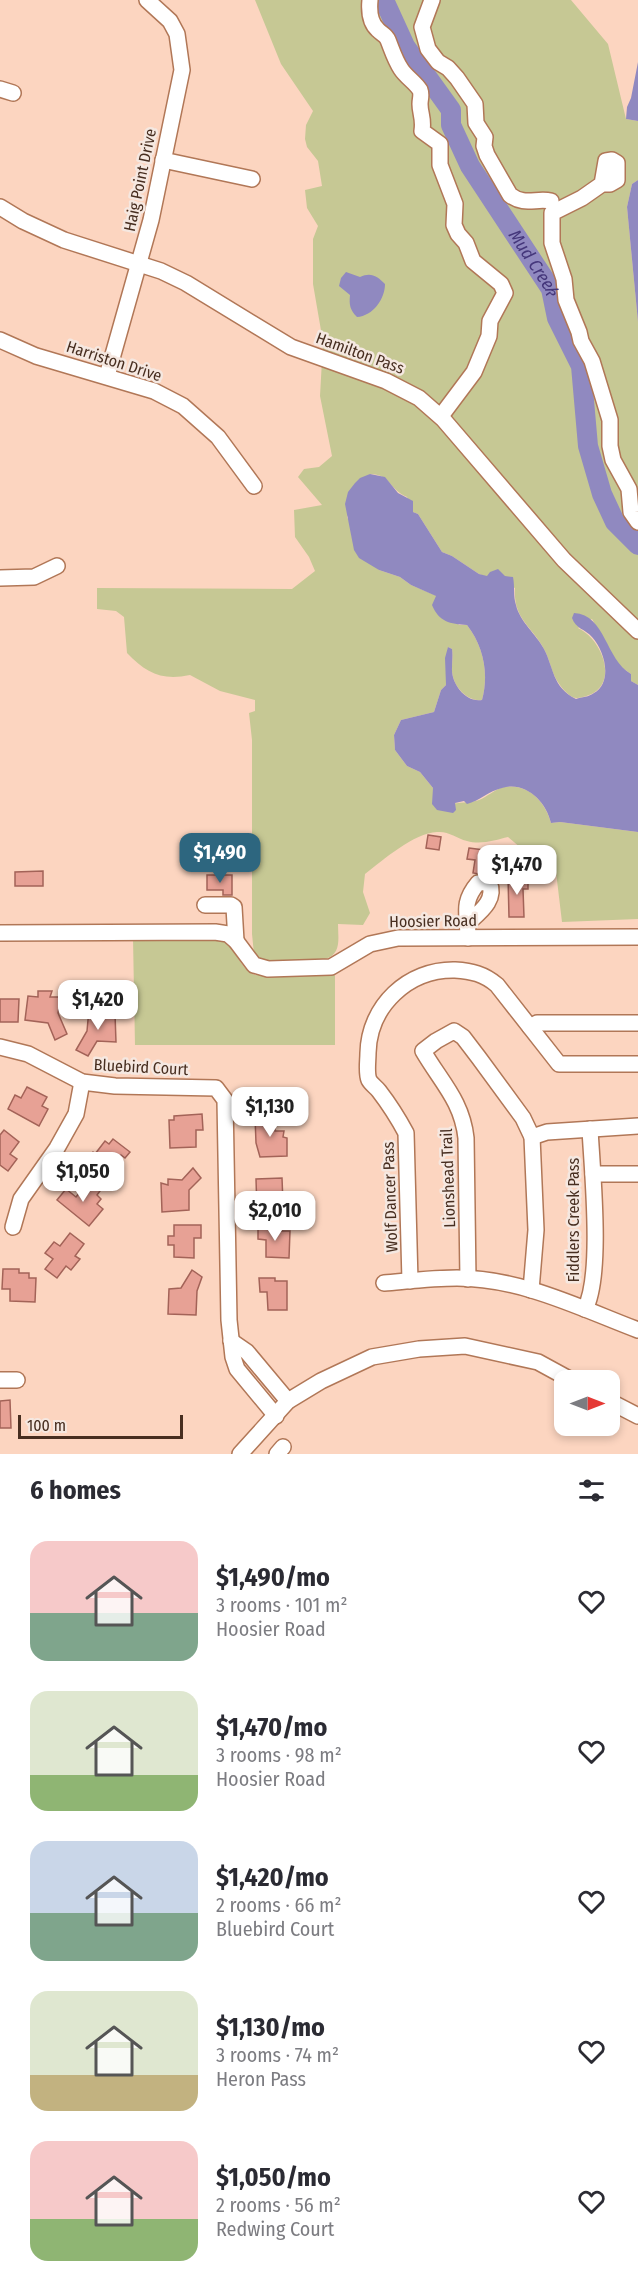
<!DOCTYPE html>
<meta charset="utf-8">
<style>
:root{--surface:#fff;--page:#f7f7f7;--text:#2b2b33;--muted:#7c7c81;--accent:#2d667f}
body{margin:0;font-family:"Fira Sans Condensed",sans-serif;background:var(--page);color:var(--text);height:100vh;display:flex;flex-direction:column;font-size:22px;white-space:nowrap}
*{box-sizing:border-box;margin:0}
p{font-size:20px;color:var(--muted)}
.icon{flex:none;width:33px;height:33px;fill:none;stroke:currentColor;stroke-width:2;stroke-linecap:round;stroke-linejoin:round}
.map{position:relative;height:1454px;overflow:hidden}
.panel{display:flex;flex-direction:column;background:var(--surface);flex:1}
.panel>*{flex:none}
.needle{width:39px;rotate:90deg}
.tools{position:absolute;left:554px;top:1370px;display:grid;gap:12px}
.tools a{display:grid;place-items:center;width:66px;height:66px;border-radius:12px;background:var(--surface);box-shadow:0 3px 9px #0003;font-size:30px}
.scale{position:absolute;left:18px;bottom:15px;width:165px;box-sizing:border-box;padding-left:6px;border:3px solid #472e20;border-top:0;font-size:16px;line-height:21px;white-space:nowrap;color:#472e20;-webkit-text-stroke:4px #f5e8e1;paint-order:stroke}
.price{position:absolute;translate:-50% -51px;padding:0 14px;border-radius:12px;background:#fff;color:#222;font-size:20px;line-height:39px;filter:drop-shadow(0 2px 3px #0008)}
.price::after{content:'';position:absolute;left:50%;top:36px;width:18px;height:14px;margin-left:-9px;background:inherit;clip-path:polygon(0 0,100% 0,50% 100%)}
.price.on{background:var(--accent);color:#fff}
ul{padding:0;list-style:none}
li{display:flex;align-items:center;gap:18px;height:150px;padding:0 30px}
li span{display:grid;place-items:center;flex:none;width:168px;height:120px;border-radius:18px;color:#555}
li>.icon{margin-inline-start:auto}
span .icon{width:72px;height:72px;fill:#fffc;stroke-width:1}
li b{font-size:26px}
h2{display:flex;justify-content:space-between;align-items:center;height:72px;padding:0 30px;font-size:26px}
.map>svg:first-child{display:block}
</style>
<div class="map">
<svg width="638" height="1454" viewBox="0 0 638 1454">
<rect width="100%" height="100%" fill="#fcd5c0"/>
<!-- green -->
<g fill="#c6c894">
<path d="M255,0H571L608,44L626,119L638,121V180L632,184L627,207L638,322V685L631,681V674L617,664L592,619L578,628C604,640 621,689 583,697C576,699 572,698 567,693C550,676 553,666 544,649C531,625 513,619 515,588L479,574L452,556L442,552L418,514L413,512L407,497C390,490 390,474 370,474L347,517L351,525L352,538L379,570L400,577L411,585L437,596L459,625H467C484,647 489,674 482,700C466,702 451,684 452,668C452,661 453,657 452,649L448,647L446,685L441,690L434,712L401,720L394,735L395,750L407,766L420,772L433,788V804C442,804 472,803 479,800C487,797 495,789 504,787C528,783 545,801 551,823L560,822L638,832V919L562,922L556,872L534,859L508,837C496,840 481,845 467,841C456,838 449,831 437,832C414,833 383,860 365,874L363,892L370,913L363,925L338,924C338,938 342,954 325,959L266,962L254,954L252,934V740L249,713L255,711V700L220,691L190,675C162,681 146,673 127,653L124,617L116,611L97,609V588L292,589L315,571L309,557L295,537L294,510L322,505L298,477L304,469L319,467L332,456L320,396L323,342L313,284V239L318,226L307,208L305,190L322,186L318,161L307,147L305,139L306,125L313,111L281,64Z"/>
<path d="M133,938H222C236,947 239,969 255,975L335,974V1045H135Z"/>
</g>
<!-- water -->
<g fill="#9089c0">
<polygon points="638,62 638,121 626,119 627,107 631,98"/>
<polygon points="638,180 638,322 627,207 632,184"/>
<path d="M346,272L360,277C371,272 377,276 385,284C385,299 373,316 357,317C350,310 349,305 350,295L339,286L341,278Z"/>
<path d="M370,474L385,477L398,493L413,501V512L418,514L442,552L452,556L479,574L487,576L490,572L498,569L505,576L513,577C515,587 513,596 516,605C520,622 536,634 544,649C554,668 552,687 576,699C582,697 589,697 594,693C613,682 605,651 592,637C585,629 576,629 572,618L574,613C606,615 605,659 631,674V681L638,685V832L560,822L551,823C546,801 525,781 502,788C489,791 479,801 467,804L464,801L455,803L456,810L453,813L437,810L432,804L433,788L420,772L407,766L395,750L394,735L401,720L434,712L441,690L446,685L445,658L448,647L452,649C453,656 452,661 452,668C451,684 466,703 482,700C489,674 484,647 467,625C450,624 439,622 432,605L436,596L411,585L400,577L379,570L359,558L354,550L345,504L348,492L355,483L360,478Z"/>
</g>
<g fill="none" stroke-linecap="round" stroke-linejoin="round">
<!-- river -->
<path stroke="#9089c0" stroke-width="20" id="s1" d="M384,0L405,46L451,110V125L470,166L551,289L557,318L581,366L588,446L602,494L615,522L638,545"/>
</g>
<!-- building -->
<g fill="#e7a195" stroke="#a36358" stroke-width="1.5">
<polygon points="428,835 441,837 439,850 426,848"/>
<polygon points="469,848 499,852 495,877 473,873 475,860 467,859"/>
<polygon points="43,871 43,886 15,886 15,872"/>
<polygon points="207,875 232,875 232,895 223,895 223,890 207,890"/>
<polygon points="508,877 528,877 528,889 523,889 524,917 509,917"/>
<polygon points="38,991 52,991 50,997 61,997 58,1013 67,1034 55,1040 48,1023 25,1020 28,996 38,997"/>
<polygon points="0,999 19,999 18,1022 0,1022"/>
<polygon points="89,1009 100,1009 100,1014 115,1014 116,1042 97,1041 88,1056 76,1050 87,1031"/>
<polygon points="27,1087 47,1097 42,1106 48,1109 39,1126 8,1109 15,1095 21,1098"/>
<polygon points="202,1114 203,1130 196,1130 196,1147 170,1148 169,1120 174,1120 174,1116"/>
<polygon points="274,1116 275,1131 284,1131 283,1137 287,1138 287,1156 260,1157 256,1143 255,1117"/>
<polygon points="4,1130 19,1142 10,1154 17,1159 8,1171 0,1165 0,1135"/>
<polygon points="113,1139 130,1152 125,1158 121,1155 102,1180 90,1171 93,1167 85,1161 93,1152 95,1154 105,1141 109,1144"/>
<polygon points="193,1168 201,1178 189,1190 189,1210 162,1212 161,1183 168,1185 168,1179 182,1180"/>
<polygon points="282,1178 283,1203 279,1204 279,1210 257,1211 256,1179"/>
<polygon points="88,1182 100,1191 97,1195 101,1199 97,1204 103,1209 89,1226 57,1200 66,1189 76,1197"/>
<polygon points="174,1225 201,1225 201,1238 194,1238 194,1258 174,1257 174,1245 168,1245 168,1236 174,1236"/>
<polygon points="258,1227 279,1227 279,1231 290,1231 289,1258 266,1257 266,1240 258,1239"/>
<polygon points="70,1233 84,1244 75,1256 80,1259 71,1270 66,1266 57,1278 45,1269 53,1259 45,1253 54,1242 60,1246"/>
<polygon points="3,1269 19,1269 19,1273 29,1273 29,1278 36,1278 35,1302 10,1301 10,1289 2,1289"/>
<polygon points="192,1270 202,1277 197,1291 196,1315 168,1314 169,1289 181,1288"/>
<polygon points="259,1278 275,1278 275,1281 287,1281 287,1310 268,1310 267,1292 260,1292"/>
<polygon points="10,1400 11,1428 0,1428 0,1401"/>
</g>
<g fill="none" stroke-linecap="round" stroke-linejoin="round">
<!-- minor casing -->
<g stroke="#b17757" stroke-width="18">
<g id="minor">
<path d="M370,0C369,10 370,23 378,30C382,34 386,35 388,40C392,50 395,60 401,69C406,77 415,82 420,90C422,95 420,99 420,104C420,114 424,118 422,131L440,144V165L455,204L454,225L458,234L466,243L473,261L501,284L505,293L490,321L489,336L474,372L441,416"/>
<path d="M432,0L422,27L428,49L438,62L448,68L457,78L475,104L476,123L485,137L484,146L487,155L510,195C524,206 536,198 551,201"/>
<polyline points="0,89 13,93"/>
<polyline points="163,160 252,179"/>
<polyline points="602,184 606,161 612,160 617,163 617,180 610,184 602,184 582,198 552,213 552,243 564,279 566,300 579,332 581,341 592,361 610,420 610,446 613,460 629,489 631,512 638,522"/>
<polyline points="0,207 23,221 64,240 161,271 186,283 291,347 386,381 419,398 443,419 564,560 638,631"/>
<polyline points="0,340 36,356 154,391 183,406 218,437 254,486"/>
<polyline points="107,376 151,220 182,70 177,34 170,21 147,0"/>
<polyline points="0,578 34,577 57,566"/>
<polyline points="205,905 231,905 234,907 236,941"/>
<polyline points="0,933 215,932 228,934 236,941 254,965 268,969 331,967 370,944 398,938 638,937"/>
<path d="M468,938C468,914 461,903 478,883L489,882C497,900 480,912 468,923"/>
<polyline points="530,1027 537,1023 638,1023"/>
<polyline points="0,1047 28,1054 82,1082 115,1086 216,1088 225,1100 229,1320 233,1357 237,1369 276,1416"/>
<polyline points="532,1137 547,1132 638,1126"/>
<polyline points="593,1174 638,1174"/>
<polyline points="13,1227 21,1199 57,1148 76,1114 82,1082"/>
<path d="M468,1279L466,1138C462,1101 441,1082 423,1051L436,1041L454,1031L463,1037L479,1058L523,1118L532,1137L536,1230L531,1290"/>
<path d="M410,1281L406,1133C398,1118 389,1104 379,1091C376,1087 371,1084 369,1080C366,1073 368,1061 368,1053C369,1006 408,969 455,970C472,971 484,974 497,985L559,1064H638"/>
<path d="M384,1283C408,1281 433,1278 457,1278C521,1278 580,1308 638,1330"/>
<path d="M585,1309C603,1275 592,1170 590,1129"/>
<polyline points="231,1341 247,1352 288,1401"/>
<polyline points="0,1380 17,1380"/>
<polyline points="609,1401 638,1416"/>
<polyline points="240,1454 288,1401 321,1381 372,1357 419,1349 465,1346 538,1362 571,1380"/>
<polyline points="277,1454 283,1447"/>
</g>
</g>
<!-- minor -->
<use href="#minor" stroke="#fff" stroke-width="15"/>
</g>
<g text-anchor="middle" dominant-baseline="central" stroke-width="5" stroke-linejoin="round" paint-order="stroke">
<!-- street labels -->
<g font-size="16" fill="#472e20" stroke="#f5e8e1">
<text transform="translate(140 180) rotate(-78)">Haig Point Drive</text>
<text transform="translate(360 353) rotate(20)">Hamilton Pass</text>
<text transform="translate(114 361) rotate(18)">Harriston Drive</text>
<text transform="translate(433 921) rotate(-1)">Hoosier Road</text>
<text transform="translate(141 1067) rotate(3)">Bluebird Court</text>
<text transform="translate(448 1178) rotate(-92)">Lionshead Trail</text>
<text transform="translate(390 1197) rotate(-92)">Wolf Dancer Pass</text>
<text transform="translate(573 1220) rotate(-90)">Fiddlers Creek Pass</text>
</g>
<!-- water labels -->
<g font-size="18" font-style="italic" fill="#45377b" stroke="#f5e8e1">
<text stroke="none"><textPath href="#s1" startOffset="306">Mud Creek</textPath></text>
</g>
</g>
</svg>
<div class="tools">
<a><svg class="needle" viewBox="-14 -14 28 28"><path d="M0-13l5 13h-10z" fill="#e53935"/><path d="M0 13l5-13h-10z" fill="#7c7c81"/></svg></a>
</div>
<div class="scale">100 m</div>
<b class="price on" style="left:220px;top:884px">$1,490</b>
<b class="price" style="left:517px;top:896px">$1,470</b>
<b class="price" style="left:98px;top:1031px">$1,420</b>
<b class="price" style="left:270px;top:1138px">$1,130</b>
<b class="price" style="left:83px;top:1203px">$1,050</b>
<b class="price" style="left:275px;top:1242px">$2,010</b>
</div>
<section class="panel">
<h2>6 homes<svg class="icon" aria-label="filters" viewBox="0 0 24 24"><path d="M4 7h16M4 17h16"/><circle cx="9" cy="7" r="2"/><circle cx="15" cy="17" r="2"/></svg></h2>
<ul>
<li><span style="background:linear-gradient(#f6c9c9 60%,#7fa58c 0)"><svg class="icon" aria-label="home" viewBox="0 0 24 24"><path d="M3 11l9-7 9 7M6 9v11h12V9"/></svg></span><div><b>$1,490/mo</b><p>3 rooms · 101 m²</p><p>Hoosier Road</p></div><svg class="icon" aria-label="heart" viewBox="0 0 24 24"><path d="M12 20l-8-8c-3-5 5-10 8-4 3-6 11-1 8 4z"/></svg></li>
<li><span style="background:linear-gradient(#dfe7d0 70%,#8fb573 0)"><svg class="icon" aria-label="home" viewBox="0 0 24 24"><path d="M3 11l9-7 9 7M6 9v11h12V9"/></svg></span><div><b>$1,470/mo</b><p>3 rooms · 98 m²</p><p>Hoosier Road</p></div><svg class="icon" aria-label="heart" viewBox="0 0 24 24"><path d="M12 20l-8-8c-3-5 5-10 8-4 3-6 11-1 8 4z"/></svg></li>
<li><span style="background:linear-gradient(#c9d6e8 60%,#7fa58c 0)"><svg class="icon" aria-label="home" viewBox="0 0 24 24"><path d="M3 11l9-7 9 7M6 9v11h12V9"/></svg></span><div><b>$1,420/mo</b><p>2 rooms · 66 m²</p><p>Bluebird Court</p></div><svg class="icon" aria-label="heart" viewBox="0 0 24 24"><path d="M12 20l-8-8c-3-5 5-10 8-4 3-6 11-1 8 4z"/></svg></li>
<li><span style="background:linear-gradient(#dfe7d0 70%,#c2b280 0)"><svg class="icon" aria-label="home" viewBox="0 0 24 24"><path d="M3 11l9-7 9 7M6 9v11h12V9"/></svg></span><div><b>$1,130/mo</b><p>3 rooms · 74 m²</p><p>Heron Pass</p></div><svg class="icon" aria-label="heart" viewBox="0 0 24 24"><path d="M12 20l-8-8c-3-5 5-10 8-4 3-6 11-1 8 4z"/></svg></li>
<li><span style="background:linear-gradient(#f6c9c9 65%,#8fb573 0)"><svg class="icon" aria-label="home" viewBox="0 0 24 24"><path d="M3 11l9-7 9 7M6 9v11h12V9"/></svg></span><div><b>$1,050/mo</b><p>2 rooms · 56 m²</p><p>Redwing Court</p></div><svg class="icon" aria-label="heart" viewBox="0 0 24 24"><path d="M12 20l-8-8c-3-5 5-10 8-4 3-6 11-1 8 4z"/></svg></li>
</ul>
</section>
